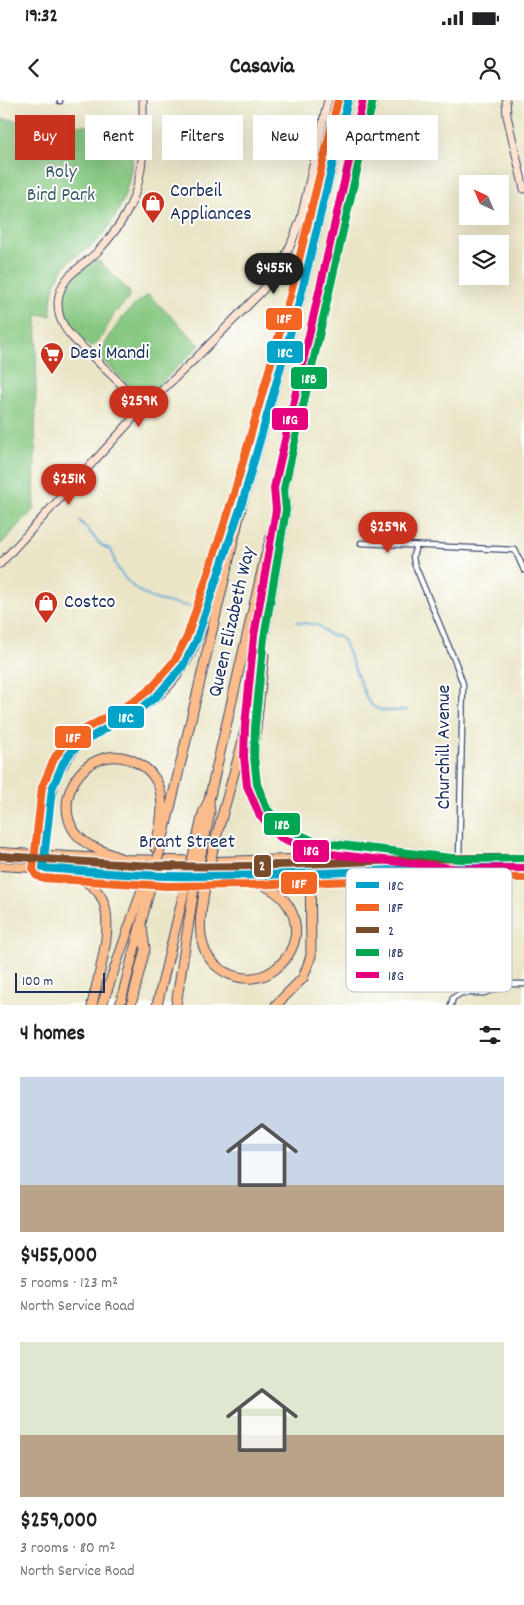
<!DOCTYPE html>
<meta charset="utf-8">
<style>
:root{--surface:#fff;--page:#f6f6f6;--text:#202124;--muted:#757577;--accent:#c8321e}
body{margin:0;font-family:Dekko,sans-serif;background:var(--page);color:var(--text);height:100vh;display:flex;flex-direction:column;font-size:19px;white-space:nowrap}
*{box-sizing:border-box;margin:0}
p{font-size:16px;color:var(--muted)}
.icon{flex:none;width:28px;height:28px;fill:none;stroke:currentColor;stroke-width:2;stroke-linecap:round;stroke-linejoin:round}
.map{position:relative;height:905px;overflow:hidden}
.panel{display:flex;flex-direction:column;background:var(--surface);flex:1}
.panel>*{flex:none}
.top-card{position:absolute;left:15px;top:15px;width:495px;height:45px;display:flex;gap:10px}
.needle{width:32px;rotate:316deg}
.controls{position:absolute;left:459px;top:75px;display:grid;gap:10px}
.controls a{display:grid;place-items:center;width:50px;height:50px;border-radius:0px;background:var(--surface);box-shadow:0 5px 20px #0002;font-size:25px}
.scale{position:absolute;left:15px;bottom:12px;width:90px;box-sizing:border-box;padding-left:5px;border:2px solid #1b2f5e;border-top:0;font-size:14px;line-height:18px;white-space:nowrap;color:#1b2f5e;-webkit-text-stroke:4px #fff;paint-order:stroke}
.price{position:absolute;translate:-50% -42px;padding:0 11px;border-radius:18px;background:var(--accent);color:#fff;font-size:16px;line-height:32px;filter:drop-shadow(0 1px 2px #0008)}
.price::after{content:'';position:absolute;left:50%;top:30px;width:15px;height:11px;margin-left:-8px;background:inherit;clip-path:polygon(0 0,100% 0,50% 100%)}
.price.on{background:#222;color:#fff}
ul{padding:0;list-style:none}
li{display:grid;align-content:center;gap:10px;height:265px;padding:0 20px}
li span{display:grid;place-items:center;height:155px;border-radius:0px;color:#555}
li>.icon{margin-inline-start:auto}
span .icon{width:90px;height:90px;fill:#fffc;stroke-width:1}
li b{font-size:21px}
h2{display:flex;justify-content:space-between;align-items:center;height:60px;padding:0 20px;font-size:21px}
.chip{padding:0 18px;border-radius:0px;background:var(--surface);box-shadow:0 5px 20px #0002;font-size:18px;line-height:45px}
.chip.on{background:var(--accent);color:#fff}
.status{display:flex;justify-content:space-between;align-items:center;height:35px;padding:0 25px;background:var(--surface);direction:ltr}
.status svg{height:14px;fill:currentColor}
header{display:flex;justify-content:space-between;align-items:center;height:65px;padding:0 20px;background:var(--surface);font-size:22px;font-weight:700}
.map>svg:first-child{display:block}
</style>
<div class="status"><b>19:32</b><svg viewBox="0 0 49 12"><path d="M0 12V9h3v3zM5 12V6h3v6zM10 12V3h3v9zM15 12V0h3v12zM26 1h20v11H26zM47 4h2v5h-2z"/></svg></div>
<header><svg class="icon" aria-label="back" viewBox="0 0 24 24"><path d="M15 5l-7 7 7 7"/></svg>Casavia<svg class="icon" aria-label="person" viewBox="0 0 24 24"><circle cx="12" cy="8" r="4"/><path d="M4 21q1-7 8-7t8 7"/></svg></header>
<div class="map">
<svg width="524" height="905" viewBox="0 0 524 905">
<rect width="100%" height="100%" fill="#fff"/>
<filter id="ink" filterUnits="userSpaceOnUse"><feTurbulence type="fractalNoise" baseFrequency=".02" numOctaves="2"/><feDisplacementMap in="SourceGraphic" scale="10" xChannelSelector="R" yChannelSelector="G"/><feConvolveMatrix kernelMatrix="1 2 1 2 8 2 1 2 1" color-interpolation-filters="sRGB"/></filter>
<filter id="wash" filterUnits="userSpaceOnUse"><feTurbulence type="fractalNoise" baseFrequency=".0096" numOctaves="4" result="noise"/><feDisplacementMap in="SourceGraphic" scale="20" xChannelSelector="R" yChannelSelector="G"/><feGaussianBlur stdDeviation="1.12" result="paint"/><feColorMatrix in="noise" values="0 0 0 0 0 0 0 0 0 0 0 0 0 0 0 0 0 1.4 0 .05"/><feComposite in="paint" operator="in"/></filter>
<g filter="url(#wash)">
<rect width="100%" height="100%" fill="#eae5c6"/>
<!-- green -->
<g fill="#85c780" stroke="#507b6f">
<path d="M0,19L134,30C133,71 128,104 101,137C92,148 77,153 68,163C54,178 50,196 51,216L37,214L34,409L0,445Z"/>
<path d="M95,161L100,162L128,190L130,194L128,199L114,214L101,238L95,245L90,246C83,243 77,236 73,231C50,203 68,176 95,161Z"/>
<path d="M149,195L200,245L151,292L144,294L137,292L102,260L100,255C109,234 128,206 149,195Z"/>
</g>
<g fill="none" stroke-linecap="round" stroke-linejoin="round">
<!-- stream -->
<g stroke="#62aad9" stroke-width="2">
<path d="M80,421L101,445L111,450C114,457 115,466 120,472C141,501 163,502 196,507"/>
<path d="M297,522L318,525L329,535L339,536L344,542L366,597C374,615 390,611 407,610"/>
</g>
</g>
</g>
<g filter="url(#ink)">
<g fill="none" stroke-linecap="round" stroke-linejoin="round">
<!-- street casing -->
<g stroke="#3a4a6e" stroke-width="7">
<g id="street">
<polyline points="60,1 60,0"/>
<polyline points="361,443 515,450 524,470"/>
<polyline points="416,446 413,456 414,463 456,564 463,584 459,760"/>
<polyline points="451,905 453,898 461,893 484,893 510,884 524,884"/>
</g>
</g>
<!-- secondary casing -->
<g stroke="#3a4a6e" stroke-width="9">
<g id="secondary">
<path d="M143,0C143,34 146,69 132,101C125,119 112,136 98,151C82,168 60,175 58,202C58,210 59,218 63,224C68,235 79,244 88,252C107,271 126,289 145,308"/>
<polyline points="506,0 507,16 524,89"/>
<polyline points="0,464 139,312 195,259 263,190 280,166 291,144 301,118 328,0"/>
</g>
</g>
<!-- primary casing -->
<g stroke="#3a4a6e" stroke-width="10">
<g id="primary">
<polyline points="0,752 123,759 218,761 407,756"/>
<polyline points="426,756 460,759 524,758"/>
<polyline points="0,766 167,776 225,776"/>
<polyline points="237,775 459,767 524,768"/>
</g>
</g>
<!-- highway casing -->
<g stroke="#3a4a6e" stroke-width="11">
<g id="highway">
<polyline points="264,556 254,646 254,665 256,685 260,696 269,712 277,721 295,735 316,742 431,756"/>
<polyline points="162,742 243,400 300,199 348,0"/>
<polyline points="196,744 203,713 209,700 264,462 284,389 350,96 373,0"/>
<polyline points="202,749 210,713 209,703"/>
<polyline points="213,749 242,644 259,553 264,538 286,410 285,397"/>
<path d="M123,759C113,755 101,751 91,746C36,715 86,630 141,665C151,671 160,683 161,696C164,713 159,731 155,748"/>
<path d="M43,768C46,726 45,675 79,645C102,627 131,617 155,598C198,564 209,504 225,455"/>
<path d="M57,769C72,775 90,780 100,795C117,820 98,876 92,905"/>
<path d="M205,788C202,805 198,824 202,841C208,873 248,889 274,870C305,847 302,806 269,788C254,780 237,778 221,776"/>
<polyline points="102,905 143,787"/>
<polyline points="120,905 150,788"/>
<polyline points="131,905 145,849 142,828"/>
<polyline points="157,905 185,788"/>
<polyline points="176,905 194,788"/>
<polyline points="276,905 303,878 311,856 310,757"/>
</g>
</g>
<!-- street -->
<use href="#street" stroke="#fff" stroke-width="4.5"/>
<!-- secondary -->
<use href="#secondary" stroke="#fde4d1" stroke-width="7"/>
<!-- primary -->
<use href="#primary" stroke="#fabc8b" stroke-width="8"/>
<!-- highway -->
<use href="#highway" stroke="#fabc8b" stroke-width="9"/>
<!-- highway-bridge casing -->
<g stroke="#3a4a6e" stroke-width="11" stroke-linecap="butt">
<g id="highway-bridge">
<polyline points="143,787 152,761"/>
<polyline points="150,788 162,742"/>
<polyline points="185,788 196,744"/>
<polyline points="194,788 202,749"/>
<polyline points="205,788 213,749"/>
</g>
</g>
<!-- highway-bridge -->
<use href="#highway-bridge" stroke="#fabc8b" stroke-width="9"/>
<!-- bus-1 casing -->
<g stroke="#fff" stroke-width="11">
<path id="bus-1" d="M348,0L300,199L243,400L196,541L183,566L156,597L141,608L86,640L72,651L63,663L52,689L43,768C84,771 126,775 168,776C287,778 405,766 524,768"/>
</g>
<!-- bus-2 casing -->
<g stroke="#fff" stroke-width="11">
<polyline id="bus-2" points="338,0 290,196 233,397 187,537 175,560 149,590 136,600 80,632 65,644 55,657 42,687 33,770 36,775 41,778 167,786 248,785 459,777 524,778"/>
</g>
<!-- bus-3 casing -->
<g stroke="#fff" stroke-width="11">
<path id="bus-3" d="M1,756C56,759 112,765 167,766C286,769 405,756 524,758"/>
</g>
<!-- bus-4 casing -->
<g stroke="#fff" stroke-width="11">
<polyline id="bus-4" points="373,0 284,389 286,410 264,538 255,627 254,656 257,684 267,709 286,728 316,742 460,759 524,758"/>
</g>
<!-- bus-5 casing -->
<g stroke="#fff" stroke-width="11">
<polyline id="bus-5" points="363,0 274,388 276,410 254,536 245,626 244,657 247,686 259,714 280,737 314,752 459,769 524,768"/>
</g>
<!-- bus-1 -->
<use href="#bus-1" stroke="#01a3c8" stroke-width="8"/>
<!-- bus-2 -->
<use href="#bus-2" stroke="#f26522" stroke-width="8"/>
<!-- bus-3 -->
<use href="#bus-3" stroke="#7a4b2a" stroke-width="8"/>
<!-- bus-4 -->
<use href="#bus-4" stroke="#00a651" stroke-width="8"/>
<!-- bus-5 -->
<use href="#bus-5" stroke="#e5007d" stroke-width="8"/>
</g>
</g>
<!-- icons -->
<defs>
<g id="shop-pin" transform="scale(1.25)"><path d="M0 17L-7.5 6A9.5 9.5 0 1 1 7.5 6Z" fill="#c8321e" stroke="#fff"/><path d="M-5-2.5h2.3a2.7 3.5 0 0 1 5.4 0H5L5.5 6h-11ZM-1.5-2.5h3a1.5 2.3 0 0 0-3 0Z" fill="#fff"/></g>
<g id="supermarket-pin" transform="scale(1.25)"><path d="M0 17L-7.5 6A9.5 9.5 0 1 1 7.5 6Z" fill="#c8321e" stroke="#fff"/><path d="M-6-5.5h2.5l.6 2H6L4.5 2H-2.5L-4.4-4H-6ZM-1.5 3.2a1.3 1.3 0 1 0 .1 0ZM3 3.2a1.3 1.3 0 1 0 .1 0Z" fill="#fff"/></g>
</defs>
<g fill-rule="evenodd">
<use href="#shop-pin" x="153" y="103"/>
<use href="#supermarket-pin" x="52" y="254"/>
<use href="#shop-pin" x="46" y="503"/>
</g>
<g text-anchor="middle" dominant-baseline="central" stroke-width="4" stroke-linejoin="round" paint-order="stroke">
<!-- park labels -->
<g font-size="20" fill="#3b5d68" stroke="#fff">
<text x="61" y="73">Roly<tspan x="61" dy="23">Bird Park</tspan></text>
</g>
<!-- poi labels -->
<g font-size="20" fill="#1b2f5e" stroke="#fff" text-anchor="start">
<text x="170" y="92">Corbeil<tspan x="170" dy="23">Appliances</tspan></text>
<text x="70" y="254">Desi Mandi</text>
<text x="64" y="503">Costco</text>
</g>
<!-- street labels -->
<g font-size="20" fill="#1b2f5e" stroke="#fff">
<text transform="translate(233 522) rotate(-77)">Queen Elizabeth Way</text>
<text transform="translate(445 647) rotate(-90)">Churchill Avenue</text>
<text x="187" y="743">Brant Street</text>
</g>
</g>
<!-- legend -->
<rect x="346" y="768" width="166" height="124" rx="8" fill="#fff" stroke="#bbc1cf" stroke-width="1"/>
<rect x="356" y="782" width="23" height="6" fill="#01a3c8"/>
<rect x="356" y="804" width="23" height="7" fill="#f26522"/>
<rect x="356" y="827" width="23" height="6" fill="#7a4b2a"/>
<rect x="356" y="849" width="23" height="7" fill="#00a651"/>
<rect x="356" y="872" width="23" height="6" fill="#e5007d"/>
<g font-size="14" fill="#1b2f5e">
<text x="388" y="790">18C</text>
<text x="388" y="812">18F</text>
<text x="388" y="835">2</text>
<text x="388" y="857">18B</text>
<text x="388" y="880">18G</text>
</g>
<g stroke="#fff" stroke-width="2">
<rect x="265" y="207" width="38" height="24" rx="5" fill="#f26522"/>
<rect x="266" y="240" width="38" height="24" rx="5" fill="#01a3c8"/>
<rect x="290" y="266" width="38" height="24" rx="5" fill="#00a651"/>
<rect x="271" y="307" width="38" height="24" rx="5" fill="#e5007d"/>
<rect x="107" y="605" width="38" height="24" rx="5" fill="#01a3c8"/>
<rect x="54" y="625" width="38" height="24" rx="5" fill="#f26522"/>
<rect x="263" y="712" width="38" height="24" rx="5" fill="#00a651"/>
<rect x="292" y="739" width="38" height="24" rx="5" fill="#e5007d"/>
<rect x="253" y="754" width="19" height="24" rx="5" fill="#7a4b2a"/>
<rect x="280" y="771" width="38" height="24" rx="5" fill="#f26522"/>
</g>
<g font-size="14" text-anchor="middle" font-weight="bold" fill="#fff">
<text x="284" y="223">18F</text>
<text x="285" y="257">18C</text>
<text x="309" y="283">18B</text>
<text x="290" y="324">18G</text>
<text x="126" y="622">18C</text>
<text x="73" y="642">18F</text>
<text x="282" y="729">18B</text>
<text x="311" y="755">18G</text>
<text x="262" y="770">2</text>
<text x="299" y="788">18F</text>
</g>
</svg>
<div class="controls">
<a><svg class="needle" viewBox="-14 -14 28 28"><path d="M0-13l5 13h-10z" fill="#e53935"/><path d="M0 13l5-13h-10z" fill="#757577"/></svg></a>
<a><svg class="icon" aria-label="layers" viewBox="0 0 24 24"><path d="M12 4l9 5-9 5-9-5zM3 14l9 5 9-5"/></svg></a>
</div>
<div class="scale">100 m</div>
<b class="price on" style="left:274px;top:195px">$455K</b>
<b class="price" style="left:139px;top:328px">$259K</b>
<b class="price" style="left:69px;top:406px">$251K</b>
<b class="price" style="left:388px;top:454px">$259K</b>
<div class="top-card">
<a class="chip on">Buy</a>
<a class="chip">Rent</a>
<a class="chip">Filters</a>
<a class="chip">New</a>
<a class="chip">Apartment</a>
</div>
</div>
<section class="panel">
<h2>4 homes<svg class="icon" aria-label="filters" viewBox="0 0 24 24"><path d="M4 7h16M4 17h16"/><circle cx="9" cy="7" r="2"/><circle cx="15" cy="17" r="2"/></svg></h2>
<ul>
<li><span style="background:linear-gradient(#c9d6e8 70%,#b9a48a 0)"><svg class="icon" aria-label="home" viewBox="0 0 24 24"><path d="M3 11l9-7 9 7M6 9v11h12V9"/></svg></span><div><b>$455,000</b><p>5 rooms · 123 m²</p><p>North Service Road</p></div></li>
<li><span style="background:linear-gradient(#dfe7d0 60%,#b9a48a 0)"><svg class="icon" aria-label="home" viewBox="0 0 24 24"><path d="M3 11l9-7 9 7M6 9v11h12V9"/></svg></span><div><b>$259,000</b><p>3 rooms · 80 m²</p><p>North Service Road</p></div></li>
</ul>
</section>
